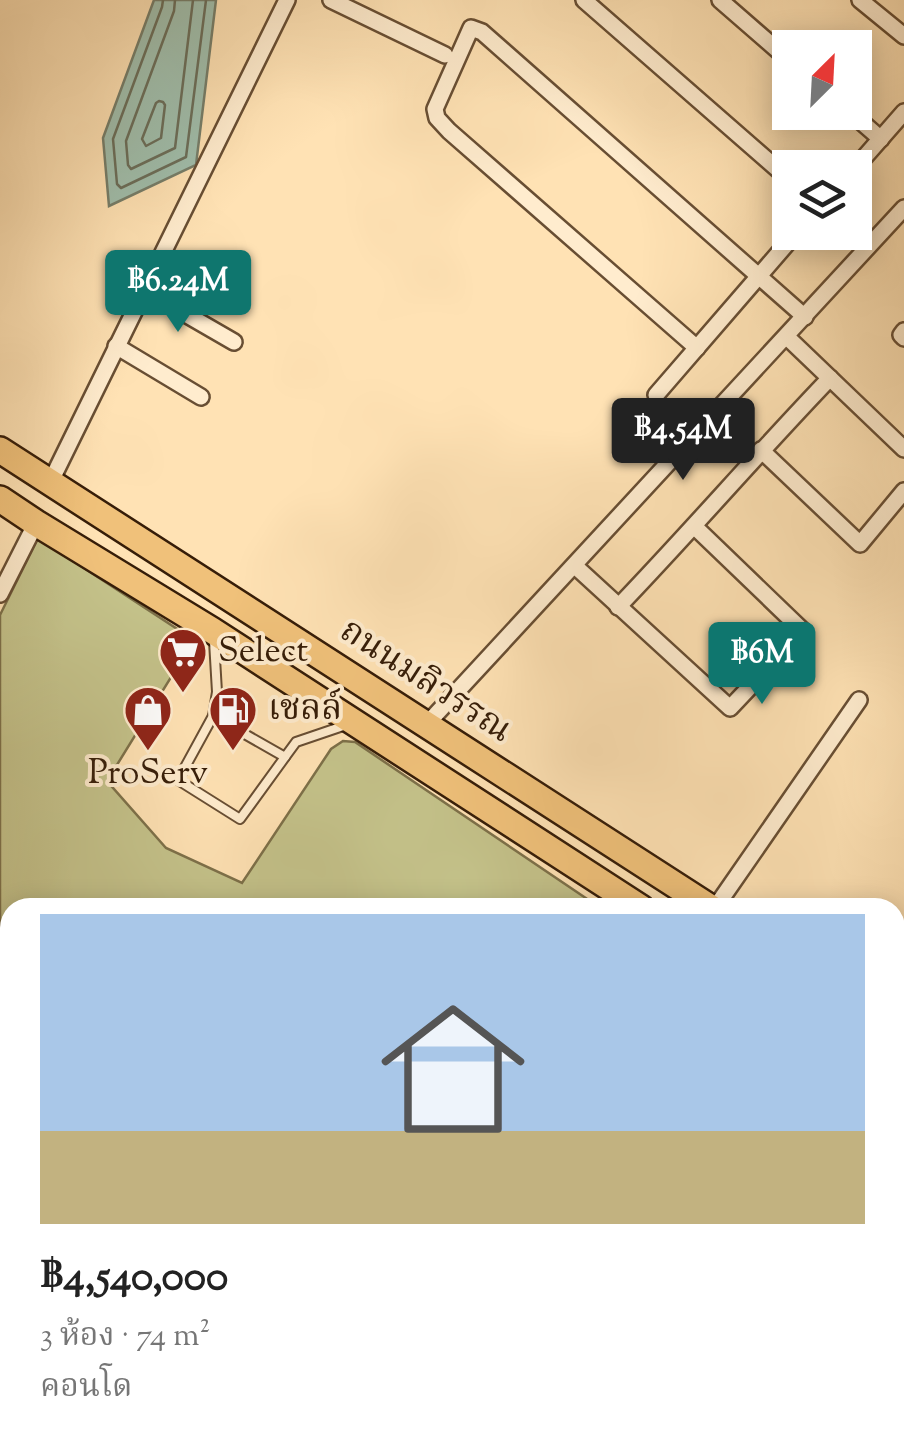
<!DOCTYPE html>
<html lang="th">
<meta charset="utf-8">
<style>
:root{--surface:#fff;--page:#f6f6f6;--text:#222;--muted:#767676;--accent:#0f766e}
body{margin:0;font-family:"Sorts Mill Goudy","Noto Serif Thai",serif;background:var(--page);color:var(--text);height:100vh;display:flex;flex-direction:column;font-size:38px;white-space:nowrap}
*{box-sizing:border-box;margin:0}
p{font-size:32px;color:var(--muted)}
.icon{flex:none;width:55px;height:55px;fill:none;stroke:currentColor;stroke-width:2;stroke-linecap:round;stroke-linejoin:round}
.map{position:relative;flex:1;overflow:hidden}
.sheet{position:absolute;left:0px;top:898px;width:905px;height:552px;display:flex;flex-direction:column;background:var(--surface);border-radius:30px 30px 0 0;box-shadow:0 5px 25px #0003}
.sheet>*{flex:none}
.needle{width:65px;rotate:24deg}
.fabs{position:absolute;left:772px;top:30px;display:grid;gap:20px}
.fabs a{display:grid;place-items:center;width:100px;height:100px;border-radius:0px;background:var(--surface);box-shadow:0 5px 25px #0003;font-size:50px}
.price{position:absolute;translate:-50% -85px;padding:0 22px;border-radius:10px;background:var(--accent);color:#fff;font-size:32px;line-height:65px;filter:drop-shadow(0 2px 5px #0008)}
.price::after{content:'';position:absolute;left:50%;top:60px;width:30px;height:22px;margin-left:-15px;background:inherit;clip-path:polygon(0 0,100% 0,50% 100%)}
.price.on{background:#222;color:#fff}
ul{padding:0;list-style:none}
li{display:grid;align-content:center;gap:20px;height:530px;padding:0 40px}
li span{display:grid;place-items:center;height:310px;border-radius:0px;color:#555}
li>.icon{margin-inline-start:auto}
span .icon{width:180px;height:180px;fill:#fffc;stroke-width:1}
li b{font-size:42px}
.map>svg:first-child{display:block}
</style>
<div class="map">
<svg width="904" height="1449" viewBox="0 0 904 1449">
<rect width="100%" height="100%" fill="#ffe2b4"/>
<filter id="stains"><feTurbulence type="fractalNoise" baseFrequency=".002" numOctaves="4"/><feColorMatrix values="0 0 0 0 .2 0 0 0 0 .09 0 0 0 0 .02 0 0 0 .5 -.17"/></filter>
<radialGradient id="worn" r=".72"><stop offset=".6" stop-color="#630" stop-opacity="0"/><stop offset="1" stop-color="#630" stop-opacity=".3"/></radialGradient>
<!-- green -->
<polygon fill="#c4c28a" stroke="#7d7049" stroke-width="2.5" points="38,538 194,640 107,781 166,848 242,883 331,749 343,741 355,742 599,907 10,908 10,1034 0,1044 0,615"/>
<!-- water -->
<polygon fill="#a0beac" stroke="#767e6a" stroke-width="2.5" points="154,0 216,0 196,165 109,206 103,138"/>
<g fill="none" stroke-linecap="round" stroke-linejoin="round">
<!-- shore -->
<g stroke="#6b6e5a" stroke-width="2.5">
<polyline points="163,0 162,7 113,139 117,184 121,188 186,157 206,0"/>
<polyline points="175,0 174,11 126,141 128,165 131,169 175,148 193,0"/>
<polygon points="159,101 163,102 165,105 161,138 146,146 142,139 156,103"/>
</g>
<!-- service casing -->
<g stroke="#684e33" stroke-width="12">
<g id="service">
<polyline points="214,641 217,692 213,716 285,757 296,742 346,725"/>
<polyline points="213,716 178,780 240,819 285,757"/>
<polyline points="895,1230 904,1236"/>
<polyline points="895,1306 904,1312"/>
<polyline points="895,1387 904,1373"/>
<polyline points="818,1440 832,1449"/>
<polyline points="773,1449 777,1440"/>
<polyline points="855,1449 861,1440"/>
</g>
</g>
<!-- minor casing -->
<g stroke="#684e33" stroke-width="20">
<g id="minor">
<polyline points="331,0 445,55"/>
<polyline points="584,0 790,180"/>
<polyline points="720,0 790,61"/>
<polyline points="860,0 904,36"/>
<polyline points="850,112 881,139"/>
<polyline points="855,168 904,112"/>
<polyline points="144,290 234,342"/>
<polyline points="904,331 901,335 904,338"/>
<polyline points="787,337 904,449"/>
<polyline points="116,346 201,397"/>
<polyline points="697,348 449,131 437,118 435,109 471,28 482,32 805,317"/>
<polyline points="656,395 797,232"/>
<polyline points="761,450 860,544 904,491"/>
<polyline points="50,483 287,0"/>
<polyline points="575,566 730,708 803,631 695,527"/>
<polyline points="0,594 36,523"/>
<path d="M618,607C690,532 758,453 830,378"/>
<polyline points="426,725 904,208"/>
<polyline points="715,908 859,700"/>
<polyline points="156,1440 163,1449"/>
<polyline points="233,1440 240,1449"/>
<polyline points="379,1440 386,1449"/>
</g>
</g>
<!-- tertiary casing -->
<g stroke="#684e33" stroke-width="25">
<polyline id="tertiary" points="198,1449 210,1440"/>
</g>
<!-- primary casing -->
<g stroke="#361d08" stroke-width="30">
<g id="primary">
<polyline points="0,450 711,908"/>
<polyline points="0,499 36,523 213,631 641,908"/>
<polyline points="895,1026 904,1031"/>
<polyline points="895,1072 904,1077"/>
</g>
</g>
<!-- path -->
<polyline stroke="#361d08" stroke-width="2.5" stroke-dasharray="8 5" stroke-linecap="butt" points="525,1449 528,1449"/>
<!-- service -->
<use href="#service" stroke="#ffecce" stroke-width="8"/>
<!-- minor -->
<use href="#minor" stroke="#ffecce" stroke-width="15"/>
<!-- tertiary -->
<use href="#tertiary" stroke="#ffecce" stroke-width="20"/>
<!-- primary -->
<use href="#primary" stroke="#f0c17a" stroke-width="25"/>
</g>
<!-- icons -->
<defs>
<g id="supermarket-pin" transform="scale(2.5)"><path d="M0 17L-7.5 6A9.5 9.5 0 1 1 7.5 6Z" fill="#8f2418" stroke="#ffecce"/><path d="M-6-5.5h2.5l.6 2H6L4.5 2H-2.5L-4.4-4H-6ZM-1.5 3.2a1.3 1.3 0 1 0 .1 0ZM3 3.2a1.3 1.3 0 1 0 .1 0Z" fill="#fff"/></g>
<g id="shop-pin" transform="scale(2.5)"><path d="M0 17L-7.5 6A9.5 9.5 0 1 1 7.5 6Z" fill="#8f2418" stroke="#ffecce"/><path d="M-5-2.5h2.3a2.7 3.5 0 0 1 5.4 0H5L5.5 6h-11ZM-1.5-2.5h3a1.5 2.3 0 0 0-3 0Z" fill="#fff"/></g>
<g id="fuel-pin" transform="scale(2.5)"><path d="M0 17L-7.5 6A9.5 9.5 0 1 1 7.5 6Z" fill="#8f2418" stroke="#ffecce"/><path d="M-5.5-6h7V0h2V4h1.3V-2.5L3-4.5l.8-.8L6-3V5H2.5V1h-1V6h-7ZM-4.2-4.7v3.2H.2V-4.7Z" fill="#fff"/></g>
</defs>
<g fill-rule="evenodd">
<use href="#supermarket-pin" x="183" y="652"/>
<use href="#shop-pin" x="148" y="710"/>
<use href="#fuel-pin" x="233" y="710"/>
</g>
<g text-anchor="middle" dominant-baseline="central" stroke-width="8" stroke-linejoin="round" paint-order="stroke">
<!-- poi labels -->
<g font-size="35" fill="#361d08" stroke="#ffecce" text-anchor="start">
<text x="218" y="652">Select</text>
<text x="268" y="710">เชลล์</text>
<text x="148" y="774" text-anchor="middle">ProServ</text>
</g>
<!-- street labels -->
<g font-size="35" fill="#361d08" stroke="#ffecce">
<text transform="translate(425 682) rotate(33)">ถนนมลิวรรณ</text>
</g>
</g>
<rect width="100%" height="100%" filter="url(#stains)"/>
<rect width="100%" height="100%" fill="url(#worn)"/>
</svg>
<div class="fabs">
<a><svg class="needle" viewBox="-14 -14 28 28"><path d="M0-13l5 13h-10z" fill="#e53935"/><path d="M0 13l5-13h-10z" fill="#767676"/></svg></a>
<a><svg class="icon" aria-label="layers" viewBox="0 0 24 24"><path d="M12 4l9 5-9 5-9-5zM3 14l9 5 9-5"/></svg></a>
</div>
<b class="price" style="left:178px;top:335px">฿6.24M</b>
<b class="price on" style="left:683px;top:483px">฿4.54M</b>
<b class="price" style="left:762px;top:707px">฿6M</b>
<section class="sheet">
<ul>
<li><span style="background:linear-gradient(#a9c7e8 70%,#c2b280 0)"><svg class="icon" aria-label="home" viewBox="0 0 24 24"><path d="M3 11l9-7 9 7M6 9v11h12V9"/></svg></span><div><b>฿4,540,000</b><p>3 ห้อง · 74 m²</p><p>คอนโด</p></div></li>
</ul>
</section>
</div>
